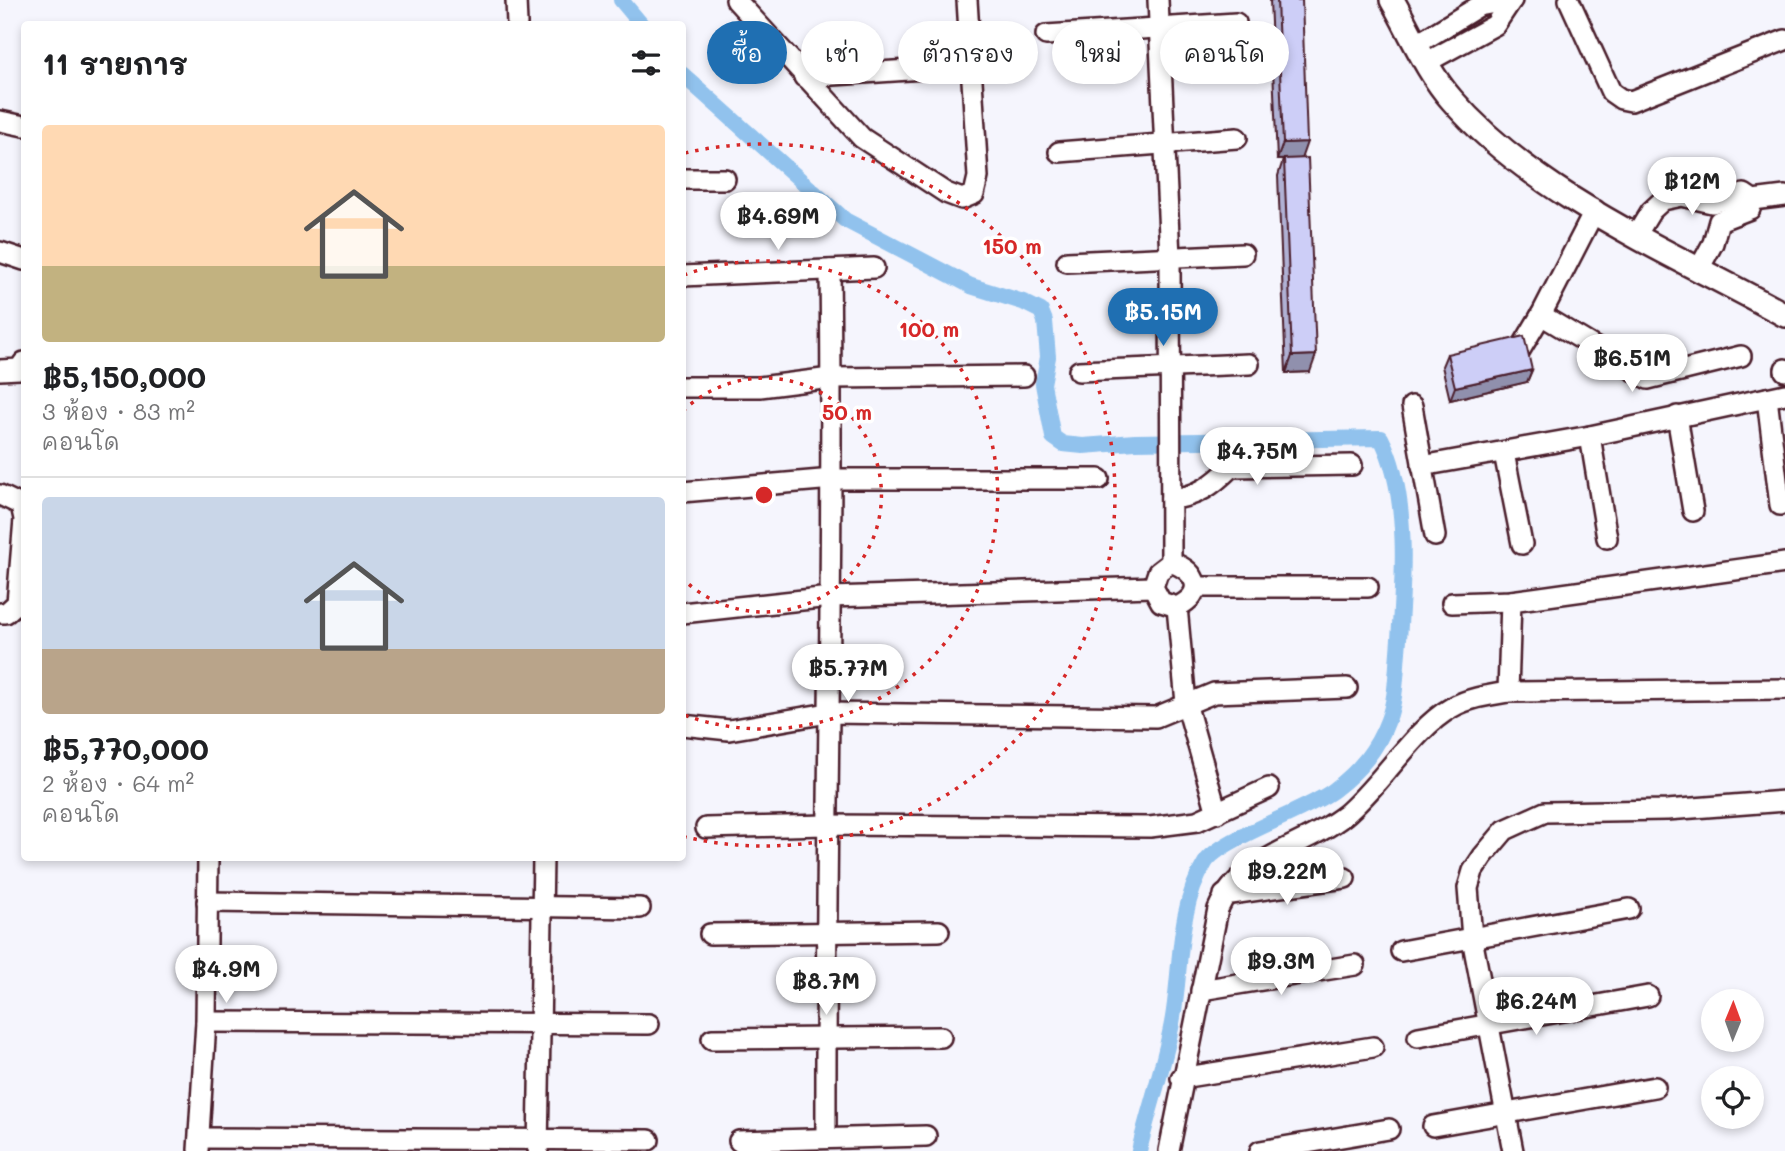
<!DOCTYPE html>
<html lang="th">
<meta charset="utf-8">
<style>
:root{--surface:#fff;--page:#f6f6f6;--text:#202124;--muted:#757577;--line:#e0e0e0;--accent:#1f6fb2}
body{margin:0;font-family:Mali,"Playpen Sans Thai",sans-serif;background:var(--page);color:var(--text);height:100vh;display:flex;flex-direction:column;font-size:26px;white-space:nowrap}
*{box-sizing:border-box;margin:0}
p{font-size:23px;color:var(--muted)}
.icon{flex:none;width:38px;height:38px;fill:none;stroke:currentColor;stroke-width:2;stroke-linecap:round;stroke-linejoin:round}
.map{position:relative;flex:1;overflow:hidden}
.side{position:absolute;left:21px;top:21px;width:665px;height:840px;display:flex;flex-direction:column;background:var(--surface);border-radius:7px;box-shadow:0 4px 10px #0003}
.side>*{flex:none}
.hud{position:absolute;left:707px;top:21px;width:665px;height:63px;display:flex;gap:14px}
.needle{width:46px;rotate:1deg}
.buttons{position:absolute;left:1701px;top:989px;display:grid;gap:14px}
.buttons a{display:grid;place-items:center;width:63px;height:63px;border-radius:50%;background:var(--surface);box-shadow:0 4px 10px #0003;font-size:35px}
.price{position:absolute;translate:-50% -60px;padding:0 16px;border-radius:24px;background:#fff;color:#222;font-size:23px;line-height:46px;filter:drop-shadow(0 2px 4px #0008)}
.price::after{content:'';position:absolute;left:50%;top:42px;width:21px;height:16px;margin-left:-10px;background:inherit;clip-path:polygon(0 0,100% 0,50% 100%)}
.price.current{background:var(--accent);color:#fff}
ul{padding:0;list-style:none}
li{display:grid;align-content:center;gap:14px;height:371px;padding:0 21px}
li+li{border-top:2px solid var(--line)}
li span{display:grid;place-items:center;height:217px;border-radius:7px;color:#555}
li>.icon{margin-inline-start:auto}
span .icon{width:126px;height:126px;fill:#fffc;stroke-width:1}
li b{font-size:30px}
h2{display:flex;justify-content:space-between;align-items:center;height:84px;padding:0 21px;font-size:30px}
.chip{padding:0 24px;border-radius:32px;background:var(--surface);box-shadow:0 4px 10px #0003;font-size:24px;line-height:63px}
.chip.current{background:var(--accent);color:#fff}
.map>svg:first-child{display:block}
</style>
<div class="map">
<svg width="1785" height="1151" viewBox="0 0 1785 1151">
<rect width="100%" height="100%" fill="#f5f5fd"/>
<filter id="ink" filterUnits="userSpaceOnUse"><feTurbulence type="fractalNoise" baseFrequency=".0143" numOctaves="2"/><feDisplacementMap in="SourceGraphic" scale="14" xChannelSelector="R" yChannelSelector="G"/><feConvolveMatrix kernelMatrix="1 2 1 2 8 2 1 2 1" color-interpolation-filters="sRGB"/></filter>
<g filter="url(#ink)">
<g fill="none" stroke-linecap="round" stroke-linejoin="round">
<!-- canal -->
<g stroke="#91c2ed" stroke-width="16">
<polyline points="621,0 641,24"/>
<path d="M682,74L845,220L971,286L1023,302L1041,311L1045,321L1048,357L1043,384L1053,437L1063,444L1083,446L1135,442L1381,438C1411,496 1403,588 1398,652C1396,674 1396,700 1388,720C1377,750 1359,771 1334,790C1307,811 1219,839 1205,863C1176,910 1182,970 1172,1023C1164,1066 1149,1108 1139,1151"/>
</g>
<!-- minor casing -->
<g stroke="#4a1f2b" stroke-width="24">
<g id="minor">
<polyline points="516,0 517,24"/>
<polyline points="736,0 862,138 946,193 962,199 974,194 978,177 967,0"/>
<polyline points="1158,0 1170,257 1171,562"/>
<polyline points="1569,0 1611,92 1621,99 1631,101 1785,40"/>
<polyline points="1046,35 1236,23"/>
<polyline points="1417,44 1479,6 1512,0"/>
<polyline points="1427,62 1495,25 1511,1"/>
<polyline points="804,77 969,66"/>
<polyline points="0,121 24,126"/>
<polyline points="1059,152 1237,138"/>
<polyline points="682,179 725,179"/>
<polyline points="1637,234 1651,211 1663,200 1682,196 1712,203 1744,194 1753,200 1785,196"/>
<polyline points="0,252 24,260"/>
<polyline points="1067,262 1243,254"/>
<polyline points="1699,269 1713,243 1719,221 1750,209 1753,200"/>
<polyline points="682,276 874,268"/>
<polyline points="1541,315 1648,379 1741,356"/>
<polyline points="1513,362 1541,315 1595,210"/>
<polyline points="1785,369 1785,371"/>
<polyline points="0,370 19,369 24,362"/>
<polyline points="1079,371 1249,364"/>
<polyline points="682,387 760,387 831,378 1024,376"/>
<polyline points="1767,398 1780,505"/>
<polyline points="1412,406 1435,536"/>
<polyline points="1677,416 1693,511"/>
<polyline points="1590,436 1607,538"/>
<polyline points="1504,453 1522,544"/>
<polyline points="1422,466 1590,436 1785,394"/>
<polyline points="682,492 833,479 1099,479"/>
<polyline points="0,495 21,505 24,519 17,603 6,613 0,613"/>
<path d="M1171,499C1197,497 1213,485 1231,467L1352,465"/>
<path d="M1171,562C1198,572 1206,593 1177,607L1161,602L1153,587L1158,572Z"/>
<polyline points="1196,587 1368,587"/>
<polyline points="1452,603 1511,601 1785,563"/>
<polyline points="1177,607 1186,703 1217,813"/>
<polyline points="682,613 830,597 1153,587"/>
<polyline points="1508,692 1511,601"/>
<polyline points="682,725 729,730 828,713 1156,717 1214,693 1347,688"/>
<polyline points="706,828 826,825 1150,827 1197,821 1269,788"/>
<polyline points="1224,895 1345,878"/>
<polyline points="207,902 640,908"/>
<polyline points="710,934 939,931"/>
<polyline points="1401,951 1629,909"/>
<polyline points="1201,990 1355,965"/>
<polyline points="206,1022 649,1024"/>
<polyline points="1418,1037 1648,996"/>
<polyline points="712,1039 941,1037"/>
<polyline points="1181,1078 1373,1047"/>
<polyline points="1433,1126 1655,1087"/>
<polyline points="199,1138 649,1140"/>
<path d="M826,1138C825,849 834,559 830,270"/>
<polyline points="739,1141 926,1136"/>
<polyline points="198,1150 206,1022 208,858"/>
<polyline points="538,1150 543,858"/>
<path d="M1169,1151L1218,909C1242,855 1302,849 1345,815C1380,786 1415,728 1451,708C1468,698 1489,695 1508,692L1785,689"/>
<polyline points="1260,1151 1389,1129"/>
<polyline points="1513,1151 1472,938 1468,888 1473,871 1483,856 1505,830 1545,812 1667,810 1785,801"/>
</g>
</g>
<!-- tertiary casing -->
<g stroke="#4a1f2b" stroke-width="28">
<path id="tertiary" d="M1392,0C1411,33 1427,72 1452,100C1536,197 1675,254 1785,315"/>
</g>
<!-- minor -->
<use href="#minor" stroke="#fff" stroke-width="19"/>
<!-- tertiary -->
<use href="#tertiary" stroke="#fff" stroke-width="23"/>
</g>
<!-- wall -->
<g fill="#b0b1d4" stroke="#4a1f2b" stroke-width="2">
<polygon points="1270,0 1302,0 1302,158 1310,372 1286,373 1278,176 1283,160 1277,160"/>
<polygon points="1447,354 1532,370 1527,382 1450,400 1442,366"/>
</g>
<!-- shaded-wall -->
<g fill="#9090ad" stroke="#4a1f2b" stroke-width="2">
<polygon points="1307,142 1301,159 1277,160 1283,143"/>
<polygon points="1316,355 1310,372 1286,373 1292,356"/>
<polygon points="1532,370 1527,382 1450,400 1455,387"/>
</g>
<!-- building -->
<g fill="#cdcef7" stroke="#4a1f2b" stroke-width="2">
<polygon points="1277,0 1302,0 1307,142 1283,143"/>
<polygon points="1308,158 1316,355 1292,356 1284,159"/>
<polygon points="1524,336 1532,370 1455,387 1447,354"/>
</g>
</g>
<!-- distance rings -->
<g fill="none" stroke="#d62828" stroke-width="3.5" stroke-dasharray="3.5 7">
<path d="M683 411A117 117 0 1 1 683 579"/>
<path d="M684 275A234 234 0 1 1 684 715"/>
<path d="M685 153A351 351 0 1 1 685 837"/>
</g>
<circle cx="764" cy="495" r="10" fill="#d62828" stroke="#fff" stroke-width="3.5"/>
<g font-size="21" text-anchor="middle" font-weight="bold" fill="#d62828" stroke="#fff" stroke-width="7" stroke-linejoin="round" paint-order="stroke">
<text x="1012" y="254">150 m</text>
<text x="929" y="337">100 m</text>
<text x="847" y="420">50 m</text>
</g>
</svg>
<div class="buttons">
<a><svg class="needle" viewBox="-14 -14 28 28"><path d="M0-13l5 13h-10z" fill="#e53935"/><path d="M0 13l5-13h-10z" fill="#757577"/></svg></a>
<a><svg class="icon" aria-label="locate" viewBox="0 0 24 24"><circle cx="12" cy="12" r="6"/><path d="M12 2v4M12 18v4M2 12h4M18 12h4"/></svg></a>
</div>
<b class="price" style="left:1692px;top:217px">฿12M</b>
<b class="price" style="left:778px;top:252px">฿4.69M</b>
<b class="price current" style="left:1163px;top:348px">฿5.15M</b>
<b class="price" style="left:1632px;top:394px">฿6.51M</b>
<b class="price" style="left:1257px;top:487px">฿4.75M</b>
<b class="price" style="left:848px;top:704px">฿5.77M</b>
<b class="price" style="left:1287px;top:907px">฿9.22M</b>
<b class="price" style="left:1281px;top:997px">฿9.3M</b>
<b class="price" style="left:226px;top:1005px">฿4.9M</b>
<b class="price" style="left:826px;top:1017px">฿8.7M</b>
<b class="price" style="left:1536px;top:1037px">฿6.24M</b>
<div class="hud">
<a class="chip current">ซื้อ</a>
<a class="chip">เช่า</a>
<a class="chip">ตัวกรอง</a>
<a class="chip">ใหม่</a>
<a class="chip">คอนโด</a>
</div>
<section class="side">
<h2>11 รายการ<svg class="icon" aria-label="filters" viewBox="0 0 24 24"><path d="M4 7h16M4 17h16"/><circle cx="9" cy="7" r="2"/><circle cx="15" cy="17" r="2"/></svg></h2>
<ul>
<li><span style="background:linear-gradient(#ffd9b3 65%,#c2b280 0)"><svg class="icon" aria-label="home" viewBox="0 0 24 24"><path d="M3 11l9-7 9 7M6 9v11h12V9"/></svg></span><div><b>฿5,150,000</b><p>3 ห้อง · 83 m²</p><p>คอนโด</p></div></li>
<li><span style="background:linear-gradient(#c9d6e8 70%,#b9a48a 0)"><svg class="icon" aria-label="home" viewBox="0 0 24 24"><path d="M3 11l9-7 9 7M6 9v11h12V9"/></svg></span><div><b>฿5,770,000</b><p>2 ห้อง · 64 m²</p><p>คอนโด</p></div></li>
</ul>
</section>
</div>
